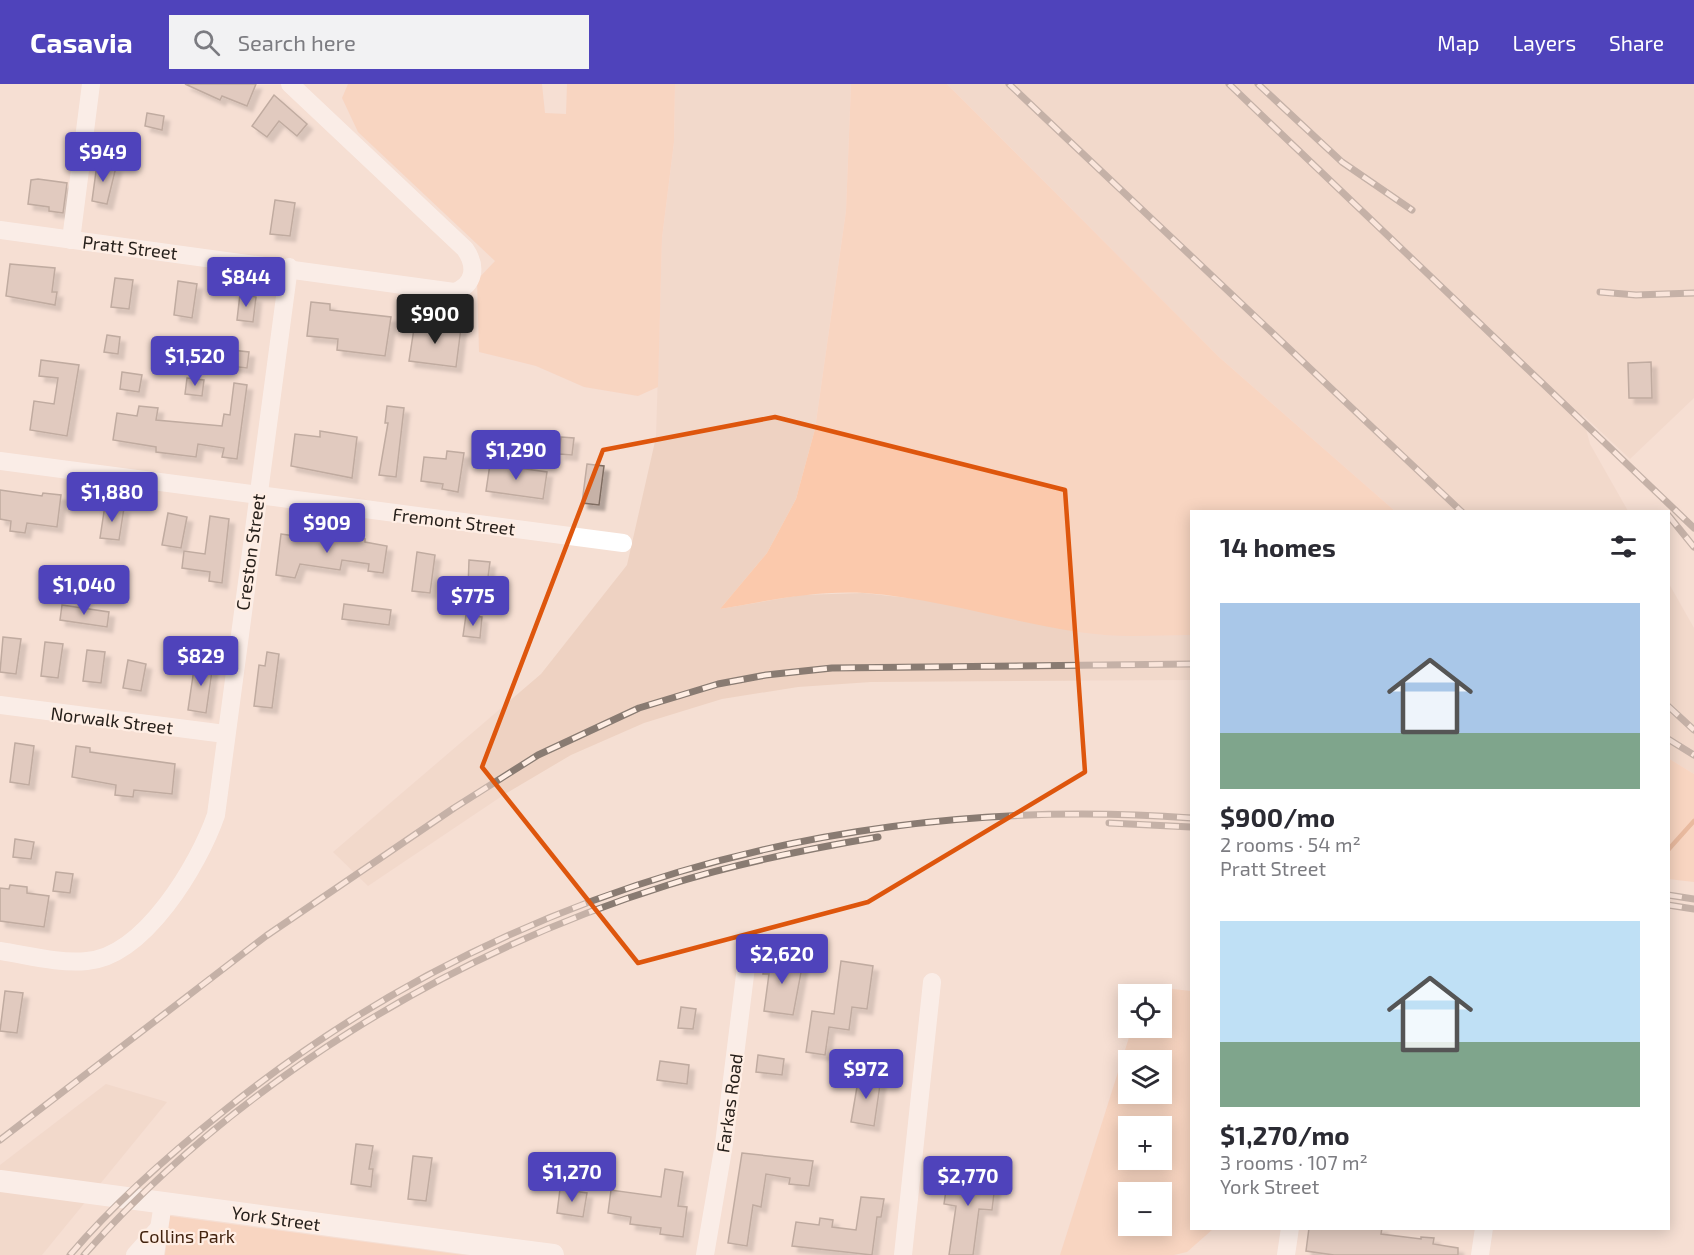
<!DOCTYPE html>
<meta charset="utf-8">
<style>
:root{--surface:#fff;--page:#f2f2f3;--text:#2b2b33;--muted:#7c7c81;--accent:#4f43bb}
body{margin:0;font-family:"Exo 2",sans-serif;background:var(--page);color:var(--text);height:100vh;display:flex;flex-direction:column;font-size:22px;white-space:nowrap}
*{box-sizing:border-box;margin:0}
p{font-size:20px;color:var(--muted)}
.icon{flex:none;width:33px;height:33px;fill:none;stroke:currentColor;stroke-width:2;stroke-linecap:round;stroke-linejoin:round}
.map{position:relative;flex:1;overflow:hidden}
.details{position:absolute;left:1190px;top:426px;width:480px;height:720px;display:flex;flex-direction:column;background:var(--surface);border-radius:0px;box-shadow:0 3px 15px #0003}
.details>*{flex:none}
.buttons{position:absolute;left:1118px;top:900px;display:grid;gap:12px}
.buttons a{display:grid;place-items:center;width:54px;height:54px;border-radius:0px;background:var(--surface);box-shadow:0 3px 15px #0003;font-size:30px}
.price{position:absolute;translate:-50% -51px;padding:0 14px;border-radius:6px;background:var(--accent);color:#fff;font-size:20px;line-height:39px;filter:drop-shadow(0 2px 3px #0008)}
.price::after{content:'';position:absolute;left:50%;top:36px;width:18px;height:14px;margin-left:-9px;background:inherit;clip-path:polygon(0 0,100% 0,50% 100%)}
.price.on{background:#222;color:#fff}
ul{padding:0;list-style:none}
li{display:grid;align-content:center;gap:12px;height:318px;padding:0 30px}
li span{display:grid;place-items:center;height:186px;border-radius:0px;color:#555}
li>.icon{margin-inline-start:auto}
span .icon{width:108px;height:108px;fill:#fffc;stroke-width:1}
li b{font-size:26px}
h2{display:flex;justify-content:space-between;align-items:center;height:72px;padding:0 30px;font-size:26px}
header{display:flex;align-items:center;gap:36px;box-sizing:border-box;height:84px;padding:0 30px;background:var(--accent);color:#fff}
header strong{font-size:28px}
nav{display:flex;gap:33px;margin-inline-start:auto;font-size:21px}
.search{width:420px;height:54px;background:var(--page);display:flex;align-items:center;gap:15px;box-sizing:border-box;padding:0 21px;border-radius:0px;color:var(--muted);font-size:22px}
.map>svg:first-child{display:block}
</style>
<header>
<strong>Casavia</strong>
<div class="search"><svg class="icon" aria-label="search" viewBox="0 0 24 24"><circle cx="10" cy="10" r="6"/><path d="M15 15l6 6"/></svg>Search here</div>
<nav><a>Map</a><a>Layers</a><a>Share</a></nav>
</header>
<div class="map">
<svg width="1694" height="1171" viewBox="0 0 1694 1171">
<defs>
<filter id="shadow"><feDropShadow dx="5.5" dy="5.5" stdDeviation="1.5" flood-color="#0004"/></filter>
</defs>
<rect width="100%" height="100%" fill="#f5dfd3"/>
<!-- built -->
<g fill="#eed2c2">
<polygon points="675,0 851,0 846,127 815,345 796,415 767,469 720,525 801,511 863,509 927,516 1044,541 1105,551 1191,551 1191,596 871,598 798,603 722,615 644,639 571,671 505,710 368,802 333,768 541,590 627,481 656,353 662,154 674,58"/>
<polygon points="947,0 1694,0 1694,314 1630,375 1582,330 1590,360 1628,427 1395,427 1219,273"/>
<polygon points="1668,498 1694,544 1694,690 1668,674"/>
<polygon points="106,1000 167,1018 42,1171 0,1171 0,1081"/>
</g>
<!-- green -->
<g fill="#fbc9ac" fill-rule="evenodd">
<polygon points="348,0 542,0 545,29 566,30 567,0 675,0 674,58 662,154 658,303 638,312 584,303 536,282 479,268 477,196 495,177 358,48 342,14"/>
<path d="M851,0H947L1219,273L1395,427L1191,428V551C1162,551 1132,553 1104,551C1023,543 946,515 865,509C816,506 767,517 720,525L767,469L796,415L815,345L846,127Z"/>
<polygon points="1668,674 1694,690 1694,798 1668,795"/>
<path d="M1145,902L1191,907V1144L1213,1145L1187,1168L1174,1171H1060L1132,944H1161V910H1142ZM1128,976H1161V1010H1128ZM1161,1042V1076H1128V1042ZM1161,1108V1142H1128V1108Z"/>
<polygon points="170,1132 463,1171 165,1171"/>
</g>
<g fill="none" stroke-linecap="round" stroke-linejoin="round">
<!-- stream -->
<polyline stroke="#da8e5f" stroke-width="4.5" points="1668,766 1694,737"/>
</g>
<!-- building -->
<g fill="#c7b2a7" stroke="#7f6d62" stroke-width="1.5" filter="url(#shadow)">
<polygon points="185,0 256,0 247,22 222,12 220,16"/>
<polygon points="274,11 307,40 297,52 279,37 267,53 252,42"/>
<polygon points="147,29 164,32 162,46 145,42"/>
<polygon points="111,55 129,58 127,71 109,68"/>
<polygon points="97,80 116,83 107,120 92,117"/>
<polygon points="38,95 67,99 63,129 49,127 49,123 28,120 31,96"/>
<polygon points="275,116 295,119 290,152 270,150"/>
<polygon points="10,180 55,184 52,208 57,208 55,221 6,212"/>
<polygon points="115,194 133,196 129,225 111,223"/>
<polygon points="178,197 197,200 192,234 174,231"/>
<polygon points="240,210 256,213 253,238 237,236"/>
<polygon points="311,218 330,220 330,226 391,233 385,272 337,266 338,255 307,252"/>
<polygon points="415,238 461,244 456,283 409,277"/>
<polygon points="107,251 120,253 118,270 104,268"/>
<polygon points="232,266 249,268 247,284 230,282"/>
<polygon points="41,276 79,281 67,352 30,346 34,317 54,320 58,294 39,292"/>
<polygon points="1651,278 1652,314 1629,314 1628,279"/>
<polygon points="122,288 142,291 139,308 120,305"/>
<polygon points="187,294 204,296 202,312 185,310"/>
<polygon points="234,299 247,301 237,375 222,373 224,364 198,360 196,373 156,368 156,363 113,356 117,329 137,332 139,322 158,324 156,336 222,342 224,330 230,331"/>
<polygon points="387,322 404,324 396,393 379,391 388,339 385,339"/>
<polygon points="320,347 357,353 352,394 291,382 295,350 320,353"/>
<polygon points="561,353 574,354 572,371 559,370"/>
<polygon points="447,367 464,369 458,408 442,405 443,400 421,397 424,373 446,375"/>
<polygon points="490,380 547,388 543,415 486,407"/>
<polygon points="587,380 604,382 599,421 582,419"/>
<polygon points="0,406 42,412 43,409 61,411 57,443 27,439 25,449 10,447 11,437 0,435"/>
<polygon points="105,421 124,424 119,456 100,454"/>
<polygon points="168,429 187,433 181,464 162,461"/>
<polygon points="210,432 229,435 222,499 209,497 210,488 182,484 184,467 205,470"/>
<polygon points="281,450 324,456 325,450 365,455 365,458 387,462 383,489 368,487 369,480 342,476 340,486 300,480 295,494 276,491"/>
<polygon points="417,468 435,471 430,509 412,507"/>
<polygon points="469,476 490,478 486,508 468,505"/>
<polygon points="344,520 391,526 389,541 342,535"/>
<polygon points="62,521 109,528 107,543 60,536"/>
<polygon points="466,531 482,533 480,554 463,552"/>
<polygon points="3,553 21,555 16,590 0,588"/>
<polygon points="175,557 196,560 194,580 172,577"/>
<polygon points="45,558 63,560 58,594 41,592"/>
<polygon points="87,566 105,568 101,599 83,597"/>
<polygon points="267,568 279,570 272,624 254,622 259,581 265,582"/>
<polygon points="128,576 146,580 141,607 123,604"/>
<polygon points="195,578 213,580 206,629 188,626"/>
<polygon points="15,659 34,662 29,701 10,698"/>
<polygon points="76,662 90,664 90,668 175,680 172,710 134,706 133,713 115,711 116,701 72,693"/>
<polygon points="15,755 34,758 31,775 13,773"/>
<polygon points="56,788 73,790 70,809 53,807"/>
<polygon points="10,801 27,803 27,809 49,812 44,843 0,837 0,804 9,805"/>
<polygon points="765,873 803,878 793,931 764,927 769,890 763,890"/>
<polygon points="841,877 873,882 867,925 852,923 849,946 829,943 825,971 806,968 812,927 834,930"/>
<polygon points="5,907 23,909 17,949 0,947"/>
<polygon points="681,923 696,925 693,945 678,944"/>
<polygon points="758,971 784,975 782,991 756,988"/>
<polygon points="660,977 689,981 687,1000 657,996"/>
<polygon points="859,991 881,994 874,1042 851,1038"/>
<polygon points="356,1060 373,1062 369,1085 373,1085 371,1103 351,1100"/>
<polygon points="742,1069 813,1077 809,1102 789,1100 790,1094 766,1090 761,1123 753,1121 747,1162 728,1159"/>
<polygon points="542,1071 561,1074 558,1096 539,1094"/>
<polygon points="413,1072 432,1074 426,1117 408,1115"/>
<polygon points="665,1085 683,1088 678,1122 687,1123 683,1153 660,1150 661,1144 630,1140 631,1133 608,1129 611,1106 661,1113"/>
<polygon points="949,1086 996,1093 992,1126 979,1125 973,1171 949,1171 956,1122 944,1120"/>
<polygon points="560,1105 587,1109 583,1133 557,1129"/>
<polygon points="861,1113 884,1115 881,1133 877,1133 872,1171 792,1162 796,1138 819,1141 820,1134 833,1136 832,1143 856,1146"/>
<polygon points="1309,1144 1382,1144 1381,1150 1421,1155 1421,1153 1434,1154 1433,1160 1458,1164 1458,1171 1334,1171 1306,1167"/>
</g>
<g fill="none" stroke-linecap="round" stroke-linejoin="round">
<!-- minor -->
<g stroke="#fff" stroke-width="18">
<path d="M0,146L454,208C475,201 477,182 465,165L290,0"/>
<polyline points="71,156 91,0"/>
<polyline points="0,377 623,459"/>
<polyline points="0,621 225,650"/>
<path d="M0,867C27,871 59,880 87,877C145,872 199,780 216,731L289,183"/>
<polyline points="135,1171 159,1144"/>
<polyline points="155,1171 163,1119"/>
<polyline points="705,1171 724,1060 748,867"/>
<polyline points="903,1171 932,898"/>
<polyline points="1286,1171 1290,1144"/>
<polyline points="1480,1171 1484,1144"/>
</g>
<!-- tertiary -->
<polyline stroke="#fff" stroke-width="22" points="0,1097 553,1171"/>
<!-- rail casing -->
<g stroke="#897b72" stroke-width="7">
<g id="rail">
<polyline points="1009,0 1462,428"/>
<polyline points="1229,0 1694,444"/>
<polyline points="1258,0 1342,78 1412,126"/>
<polyline points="1600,208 1636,211 1694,209"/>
<polyline points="1668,431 1694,463"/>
<polyline points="1668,622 1694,646"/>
<polyline points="1668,655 1694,671"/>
<polyline points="1109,739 1191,743"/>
<polyline points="1668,811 1694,815"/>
<polyline points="1668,821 1694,825"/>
<polyline points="0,1056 266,852 454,724 538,671 639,624 718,600 766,591 832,584 1191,580"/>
<path d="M70,1171C116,1117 170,1070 225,1026C499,805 841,709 1191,734"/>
<path d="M84,1171C237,999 449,869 668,801C737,779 807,765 878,753"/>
</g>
</g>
<!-- rail -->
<use href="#rail" stroke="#ffeee4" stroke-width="4.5" stroke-dasharray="14" stroke-linecap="butt"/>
</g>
<!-- marked area -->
<path d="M0 0H1694V1171H0ZM775,333L1065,406L1085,688L868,818L638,879L482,683L603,366Z" fill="#f5dfd3" fill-opacity=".55" fill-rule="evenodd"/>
<path fill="none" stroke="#de560d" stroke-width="4.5" stroke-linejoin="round" d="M775,333L1065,406L1085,688L868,818L638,879L482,683L603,366Z"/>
<g text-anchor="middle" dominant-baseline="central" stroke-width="4.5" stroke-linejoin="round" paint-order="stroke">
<!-- street labels -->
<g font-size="18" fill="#27201b" stroke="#ffeee4">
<text transform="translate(130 163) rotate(7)">Pratt Street</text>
<text transform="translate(454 437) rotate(7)">Fremont Street</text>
<text transform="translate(250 468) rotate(-82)">Creston Street</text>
<text transform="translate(112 636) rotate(7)">Norwalk Street</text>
<text transform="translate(729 1019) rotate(-82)">Farkas Road</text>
<text transform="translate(276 1134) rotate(8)">York Street</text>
</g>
<!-- park labels -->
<g font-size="18" fill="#42230f" stroke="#ffeee4">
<text x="187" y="1152">Collins Park</text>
</g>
</g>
</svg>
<div class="buttons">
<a><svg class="icon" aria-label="locate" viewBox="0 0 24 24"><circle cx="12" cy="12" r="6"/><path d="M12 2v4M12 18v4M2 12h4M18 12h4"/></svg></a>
<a><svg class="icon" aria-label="layers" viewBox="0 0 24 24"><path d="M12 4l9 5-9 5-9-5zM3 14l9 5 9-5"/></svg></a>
<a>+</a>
<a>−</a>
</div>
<b class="price" style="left:103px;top:99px">$949</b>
<b class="price" style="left:246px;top:224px">$844</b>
<b class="price on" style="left:435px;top:261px">$900</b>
<b class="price" style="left:195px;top:303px">$1,520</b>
<b class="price" style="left:516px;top:397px">$1,290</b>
<b class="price" style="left:112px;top:439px">$1,880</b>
<b class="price" style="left:327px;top:470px">$909</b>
<b class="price" style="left:84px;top:532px">$1,040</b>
<b class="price" style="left:473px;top:543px">$775</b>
<b class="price" style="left:201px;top:603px">$829</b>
<b class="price" style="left:782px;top:901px">$2,620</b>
<b class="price" style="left:866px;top:1016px">$972</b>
<b class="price" style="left:572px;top:1119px">$1,270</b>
<b class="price" style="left:968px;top:1123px">$2,770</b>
<section class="details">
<h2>14 homes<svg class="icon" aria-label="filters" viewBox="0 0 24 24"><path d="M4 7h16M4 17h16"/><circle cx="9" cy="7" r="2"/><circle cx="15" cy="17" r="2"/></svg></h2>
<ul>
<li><span style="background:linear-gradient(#a9c7e8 70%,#7fa58c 0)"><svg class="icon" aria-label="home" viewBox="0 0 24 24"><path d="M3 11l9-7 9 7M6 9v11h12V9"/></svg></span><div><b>$900/mo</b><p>2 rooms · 54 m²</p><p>Pratt Street</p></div></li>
<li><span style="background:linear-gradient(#bfe0f5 65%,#7fa58c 0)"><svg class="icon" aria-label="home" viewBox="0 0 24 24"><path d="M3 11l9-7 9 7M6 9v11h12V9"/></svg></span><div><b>$1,270/mo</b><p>3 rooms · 107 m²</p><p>York Street</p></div></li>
</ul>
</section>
</div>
